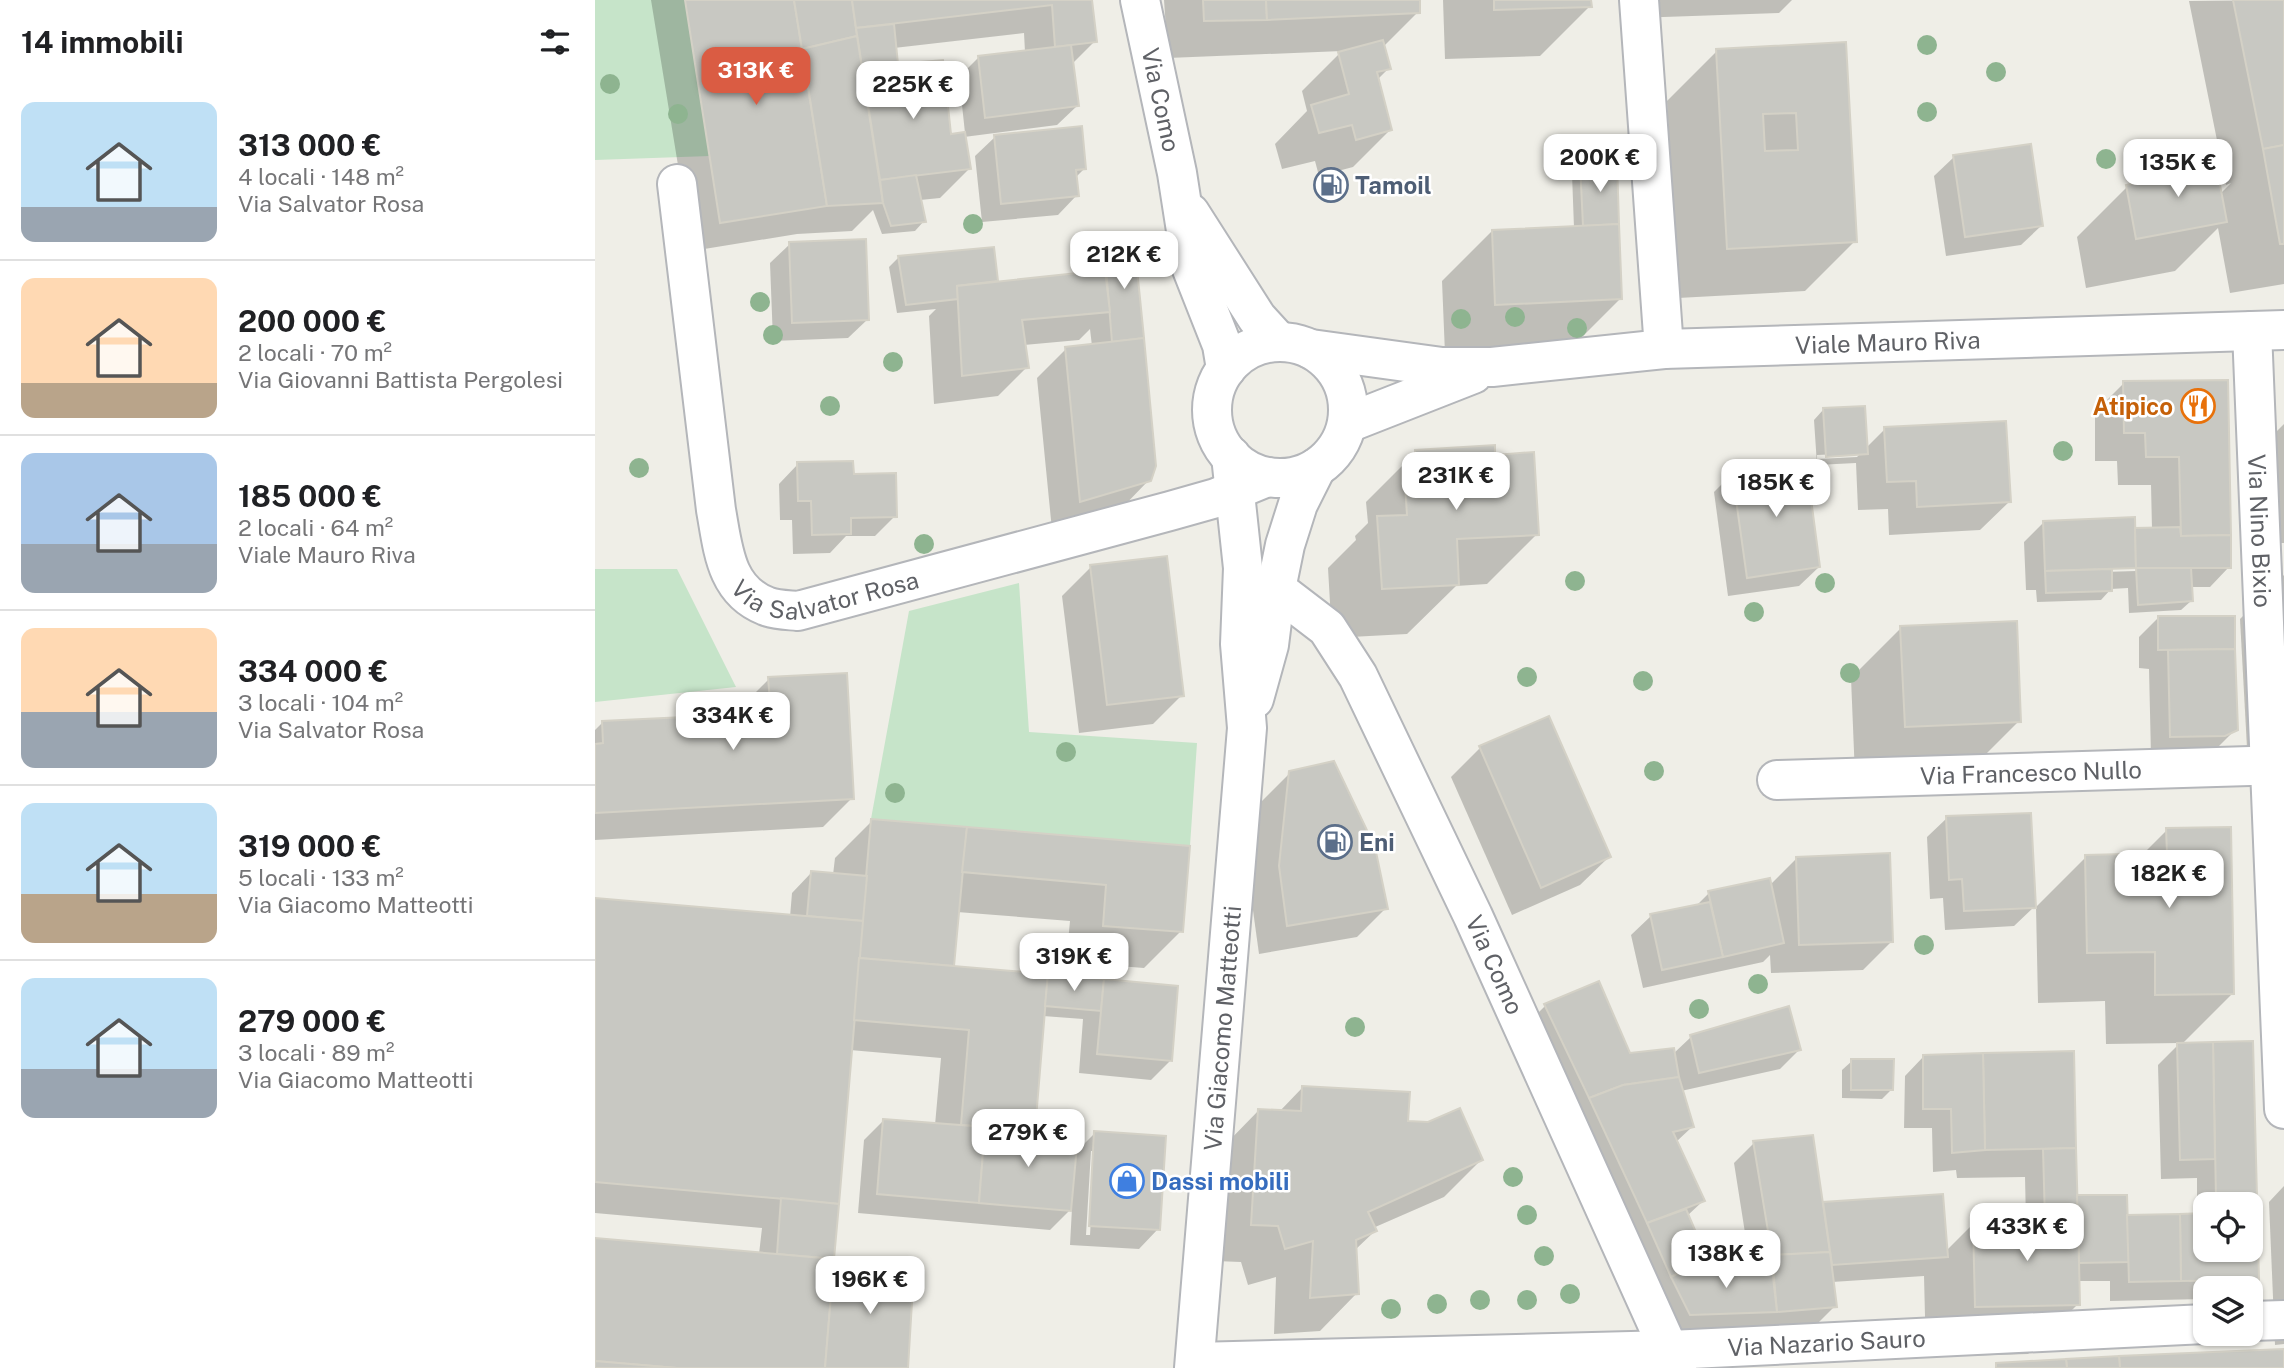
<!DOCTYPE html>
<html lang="it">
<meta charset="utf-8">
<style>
:root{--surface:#fff;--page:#f2f2f2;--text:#202124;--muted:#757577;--line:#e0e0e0;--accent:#da5c43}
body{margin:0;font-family:"Public Sans",sans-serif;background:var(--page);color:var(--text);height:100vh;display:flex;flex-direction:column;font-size:26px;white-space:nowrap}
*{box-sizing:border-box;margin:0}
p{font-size:23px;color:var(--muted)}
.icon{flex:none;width:38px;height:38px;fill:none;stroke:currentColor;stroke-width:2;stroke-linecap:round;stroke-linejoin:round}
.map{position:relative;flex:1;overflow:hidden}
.side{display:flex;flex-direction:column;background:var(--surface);width:595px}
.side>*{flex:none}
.fabs{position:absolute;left:1598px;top:1192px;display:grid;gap:14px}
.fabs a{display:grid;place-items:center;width:70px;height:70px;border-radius:14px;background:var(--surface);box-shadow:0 2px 5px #0004;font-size:35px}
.price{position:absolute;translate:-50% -60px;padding:0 16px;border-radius:14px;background:#fff;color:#222;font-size:23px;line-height:46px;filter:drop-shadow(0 2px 4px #0008)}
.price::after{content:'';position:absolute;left:50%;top:42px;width:21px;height:16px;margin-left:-10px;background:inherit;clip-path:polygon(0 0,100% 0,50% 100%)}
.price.current{background:var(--accent);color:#fff}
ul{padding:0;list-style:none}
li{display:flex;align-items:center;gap:21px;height:175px;padding:0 21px}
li+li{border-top:2px solid var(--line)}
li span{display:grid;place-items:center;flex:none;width:196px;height:140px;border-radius:14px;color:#555}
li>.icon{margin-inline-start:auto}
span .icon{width:84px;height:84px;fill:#fffc;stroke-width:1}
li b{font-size:30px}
h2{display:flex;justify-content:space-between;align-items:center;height:84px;padding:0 21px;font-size:30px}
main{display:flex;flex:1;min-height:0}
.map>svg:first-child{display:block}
</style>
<main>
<section class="side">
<h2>14 immobili<svg class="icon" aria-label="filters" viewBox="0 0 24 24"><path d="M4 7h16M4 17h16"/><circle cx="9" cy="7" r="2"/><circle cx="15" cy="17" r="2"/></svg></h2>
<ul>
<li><span style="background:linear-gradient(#bfe0f5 75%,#9aa5b1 0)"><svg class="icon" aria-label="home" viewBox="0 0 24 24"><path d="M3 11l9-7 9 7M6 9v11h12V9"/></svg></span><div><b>313 000 €</b><p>4 locali · 148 m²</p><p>Via Salvator Rosa</p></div></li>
<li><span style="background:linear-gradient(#ffd9b3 75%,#b9a48a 0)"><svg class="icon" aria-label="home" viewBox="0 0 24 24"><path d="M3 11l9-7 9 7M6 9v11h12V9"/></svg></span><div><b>200 000 €</b><p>2 locali · 70 m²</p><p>Via Giovanni Battista Pergolesi</p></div></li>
<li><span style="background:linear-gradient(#a9c7e8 65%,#9aa5b1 0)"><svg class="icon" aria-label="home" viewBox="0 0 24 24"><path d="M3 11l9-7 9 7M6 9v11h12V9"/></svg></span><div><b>185 000 €</b><p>2 locali · 64 m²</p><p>Viale Mauro Riva</p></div></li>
<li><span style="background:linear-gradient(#ffd9b3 60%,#9aa5b1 0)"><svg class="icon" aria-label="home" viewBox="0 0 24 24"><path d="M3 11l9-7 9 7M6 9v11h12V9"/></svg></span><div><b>334 000 €</b><p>3 locali · 104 m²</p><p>Via Salvator Rosa</p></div></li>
<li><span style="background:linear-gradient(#bfe0f5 65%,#b9a48a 0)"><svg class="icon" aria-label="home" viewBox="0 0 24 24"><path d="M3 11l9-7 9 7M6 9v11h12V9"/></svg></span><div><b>319 000 €</b><p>5 locali · 133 m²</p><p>Via Giacomo Matteotti</p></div></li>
<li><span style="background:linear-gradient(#bfe0f5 65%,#9aa5b1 0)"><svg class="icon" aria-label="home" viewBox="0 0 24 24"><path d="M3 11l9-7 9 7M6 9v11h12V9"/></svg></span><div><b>279 000 €</b><p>3 locali · 89 m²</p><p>Via Giacomo Matteotti</p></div></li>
</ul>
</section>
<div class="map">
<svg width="1689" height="1368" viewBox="0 0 1689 1368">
<rect width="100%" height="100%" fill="#efeee7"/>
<!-- green -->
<g fill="#c6e4c9">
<polygon points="0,0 90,0 115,156 0,160"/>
<polygon points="0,569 82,569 141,687 0,702"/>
<polygon points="424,583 434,732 602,743 595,846 276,819 314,611"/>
</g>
<!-- shadow -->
<g fill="#0003" fill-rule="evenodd">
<path d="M56,0H495L500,41L477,64L482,106L462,125L369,137L374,169L345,198L325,200L329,221L320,231L287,234L278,210L257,231L202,234L97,251ZM429,33L430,52L383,58L364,77L370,133L354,136L301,63L299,48Z"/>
<polygon points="569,0 823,0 823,12 788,47 794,68 782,80 795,130 758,167 724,176 720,161 687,169 680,144 712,111 707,91 747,51 573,58"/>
<polygon points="848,0 995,0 995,6 945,56 850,59"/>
<polygon points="1040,0 1197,0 1184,13 1040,18"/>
<polygon points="1689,0 1689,284 1635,293 1623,228 1580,271 1491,288 1482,237 1532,187 1556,182 1575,163 1625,194 1636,183 1631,185 1594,1"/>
<polygon points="1249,44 1260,241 1210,291 1083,298 1072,101 1122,51"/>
<polygon points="400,137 489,169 480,178 482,195 463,215 387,222 380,156"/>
<polygon points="1359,157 1446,226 1426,245 1351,256 1339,176"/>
<polygon points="986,165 1025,299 975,349 850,354 847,281 897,231 979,228 977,174"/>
<polygon points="195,244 273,319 253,338 178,341 175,263"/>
<polygon points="510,245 554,480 525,510 457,530 442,378 471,349 497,346 495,329 484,340 429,345 432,367 403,396 339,404 334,316 341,309 302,313 294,267 303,258 397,249 401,283 491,274 490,265"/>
<path d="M1632,382L1634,567L1615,587H1595L1596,601L1586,610L1534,613L1533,588L1516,589L1506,600L1442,602L1441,590H1431L1429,542L1449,522L1557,529L1556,485H1523L1522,461H1500V412L1529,383ZM1508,568H1544L1541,571L1508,572Z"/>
<path d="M1228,410L1271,448L1290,429L1414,502L1385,530L1294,535L1293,509L1263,510L1261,463L1222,465L1219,420ZM1266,453L1262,457L1222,459V455Z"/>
<polygon points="1689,424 1689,543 1684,543 1680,433"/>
<polygon points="821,452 898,456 942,534 892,584 861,586 812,634 737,638 733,568 761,540 760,536 773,523 771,502"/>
<polygon points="203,464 257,476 300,516 280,536 251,536 235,553 198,554 197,520 185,520 184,484"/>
<polygon points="1138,473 1224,567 1204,586 1133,596 1119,492"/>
<polygon points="496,567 587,695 558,724 484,733 467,596"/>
<polygon points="1689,575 1689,783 1654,785 1645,619"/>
<polygon points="1564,617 1638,618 1641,729 1621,749 1556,756 1554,669 1544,668 1544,637"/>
<polygon points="1306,628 1424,721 1374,771 1260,776 1256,678"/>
<polygon points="174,679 257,798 228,827 0,840 0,730 7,723 80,719 90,709 147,706"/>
<polygon points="953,718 1014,857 985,885 917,915 856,777 885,748"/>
<polygon points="695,773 791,908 762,937 664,954 656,896 666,802"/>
<polygon points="1352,818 1439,907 1419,926 1350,930 1348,898 1335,899 1332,837"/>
<path d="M277,821L593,848L586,931L549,968L471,962L475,921L362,912L357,968L582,987L576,1060L556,1080L484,1073L488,1019L448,1016L438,1130L435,1133L479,1154L500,1133L563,1229L544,1249L475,1245L477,1208L455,1230L263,1213L269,1140L289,1120L340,1125L346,1058L255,1050L237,1261L311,1368H0V1240L164,1254L167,1228L0,1213V901L195,917L197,893L216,873L238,875L240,858ZM496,1151H500L495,1235H491Z"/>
<path d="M1572,830L1638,993L1586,1045L1657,1043L1662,1279L1653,1288H1610V1299L1515,1301V1281H1483V1304L1433,1354L1331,1357L1329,1276L1237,1282L1240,1306L1220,1326L1075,1334L930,1026L950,1006L1034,1054H1078L1096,1037L1204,1050L1185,1069L1086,1091L1097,1127L1081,1142L1108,1201L1092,1216L1111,1259L1124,1273L1156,1271L1139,1163L1159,1143L1226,1204L1347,1196L1350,1252L1379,1223L1431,1222L1430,1177L1362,1178L1361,1170L1338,1172L1337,1128H1309L1310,1076L1329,1056L1477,1053L1480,1197L1531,1217L1602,1215V1178L1566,1179L1563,1065L1585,1043L1511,1044L1510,1001L1443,1003L1441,907L1491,857L1546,856ZM1610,1204H1656V1250H1610Z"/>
<polygon points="1201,859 1297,941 1268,970 1176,973 1175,955 1168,962 1048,988 1036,935 1056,916 1100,907 1114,893 1174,886"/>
<polygon points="1257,1061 1297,1089 1287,1099 1247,1098 1247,1070"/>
<polygon points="708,1087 811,1123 886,1160 849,1197 778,1228 780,1231 760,1250 762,1293 725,1331 679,1334 681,1277 653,1285 646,1262 620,1261 627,1148 664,1110 684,1112"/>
<polygon points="1689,1186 1689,1344 1680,1345 1674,1202"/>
</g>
<!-- building -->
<g fill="#c8c8c2" stroke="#d4d1c6" stroke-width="2" fill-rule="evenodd">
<polygon points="90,0 199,0 232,206 125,223"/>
<polygon points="199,0 257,0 262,36 207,49"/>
<polygon points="257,0 497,0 502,42 460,47 457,5 261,28"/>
<polygon points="608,0 671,0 672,20 609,21"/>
<polygon points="671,0 825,0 825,13 672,20"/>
<polygon points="899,0 996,0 997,7 899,10"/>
<polygon points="1638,0 1689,0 1689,145 1668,149"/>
<polygon points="299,24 303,64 267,67 261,28"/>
<polygon points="262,36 288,203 232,206 207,49"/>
<polygon points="788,40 796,69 782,72 797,130 761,140 757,125 724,133 716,105 754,94 743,52"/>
<path d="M1251,42L1262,242L1132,249L1121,49ZM1201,113L1203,150L1170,151L1168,114Z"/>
<polygon points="476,45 484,106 390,118 383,56"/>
<polygon points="348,60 356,134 370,132 376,169 285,180 267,67"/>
<polygon points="487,126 491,169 481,170 484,196 406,204 399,135"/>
<polygon points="1436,144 1448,226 1370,237 1358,155"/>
<polygon points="1689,145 1689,244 1685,244 1668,149"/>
<polygon points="1619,153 1632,222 1541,239 1531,185 1577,176 1574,161"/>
<polygon points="1022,162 1024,224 988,226 985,163"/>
<polygon points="321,175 331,222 296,226 288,203 285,180"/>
<polygon points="1024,224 1027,299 900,305 897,230"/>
<polygon points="271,239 274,320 197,323 194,242"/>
<polygon points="539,239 549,338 517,342 509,243"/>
<polygon points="399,247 403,281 362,286 363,299 311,305 303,256"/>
<polygon points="510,270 515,312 427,320 434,368 367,376 362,286"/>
<polygon points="549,338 561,466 556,481 485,502 470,347"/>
<polygon points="1633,380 1636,535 1586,536 1584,457 1551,457 1550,433 1529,433 1528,381"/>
<polygon points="1270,406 1273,454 1231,457 1228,408"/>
<polygon points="1411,421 1416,502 1322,507 1321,481 1292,482 1289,427"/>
<polygon points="900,445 900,455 939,452 944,535 862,539 864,585 787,589 782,516 812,515 810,484 823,484 820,450"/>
<polygon points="258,461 259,474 301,473 302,517 256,518 256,534 217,535 216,501 203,501 202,462"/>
<polygon points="1211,461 1225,567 1152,578 1137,471"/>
<polygon points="1540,517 1541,568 1450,571 1448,521"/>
<polygon points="1585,527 1586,536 1636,535 1636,568 1541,568 1540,528"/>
<polygon points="572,556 589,696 512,705 495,565"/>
<polygon points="1541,568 1596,568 1598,601 1543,605"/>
<polygon points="1517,569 1517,591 1451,593 1450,571"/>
<polygon points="1563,616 1640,616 1640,649 1563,650"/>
<polygon points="1422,621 1426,722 1310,727 1305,626"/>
<polygon points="1640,649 1643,730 1630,736 1575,737 1573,650"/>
<polygon points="252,673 259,799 0,813 0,744 8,743 7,721 90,717 90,707 175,702 173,677"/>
<polygon points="954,716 1016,857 946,888 884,746"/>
<polygon points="739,761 780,847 793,909 692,926 684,866 694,771"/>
<polygon points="1436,813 1441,908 1369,911 1367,879 1354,880 1351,816"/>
<polygon points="276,819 372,827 359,966 264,958"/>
<polygon points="372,827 595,846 588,932 508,926 511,885 367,872"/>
<polygon points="1636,827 1639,994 1560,995 1560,952 1492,953 1490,855 1572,853 1571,828"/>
<polygon points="1295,853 1298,942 1204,945 1201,857"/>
<polygon points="216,871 272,876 268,921 212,916"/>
<polygon points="1175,878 1189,943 1128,957 1113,891"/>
<polygon points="0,898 268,921 244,1204 0,1182"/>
<polygon points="1115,902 1128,957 1067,970 1055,914"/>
<polygon points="264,958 453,974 440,1131 366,1125 374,1030 259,1020"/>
<polygon points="453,974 509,979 506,1011 450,1006"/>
<polygon points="509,979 583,986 577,1061 502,1054"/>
<polygon points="1004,981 1035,1053 1079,1048 1084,1077 1028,1085 994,1098 949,1004"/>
<polygon points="1194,1006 1206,1050 1104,1073 1095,1035"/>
<polygon points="1658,1041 1662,1197 1621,1198 1618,1042"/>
<polygon points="1618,1042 1620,1159 1585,1160 1582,1043"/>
<polygon points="1479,1051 1481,1148 1390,1150 1388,1053"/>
<polygon points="1388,1053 1390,1150 1357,1153 1356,1109 1328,1109 1328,1055"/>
<polygon points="1256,1059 1299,1059 1298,1090 1256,1090"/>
<polygon points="1084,1077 1099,1127 1078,1132 1110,1201 1052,1223 994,1098 1028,1085"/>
<polygon points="707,1086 815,1092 813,1121 833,1122 865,1108 888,1160 773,1212 782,1231 761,1240 764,1294 715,1298 718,1241 690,1249 683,1226 656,1225 663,1109 706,1111"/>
<polygon points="288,1119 390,1127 384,1203 282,1194"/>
<polygon points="390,1127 483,1135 476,1211 384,1203"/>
<polygon points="499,1131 571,1136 565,1230 494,1226"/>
<polygon points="1218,1135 1235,1252 1177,1255 1158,1141"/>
<polygon points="1481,1148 1483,1219 1450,1220 1448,1149"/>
<polygon points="1348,1194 1353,1257 1237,1265 1228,1202"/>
<polygon points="1482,1195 1532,1195 1534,1262 1484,1263"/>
<polygon points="1662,1197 1664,1280 1586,1281 1585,1214 1610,1213 1610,1250 1656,1250 1656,1204 1621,1204 1621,1198"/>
<polygon points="186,1198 244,1204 239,1259 182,1254"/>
<polygon points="1091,1209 1112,1258 1076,1277 1052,1223"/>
<polygon points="1585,1214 1586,1281 1534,1282 1532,1215"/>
<polygon points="1483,1219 1485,1305 1380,1307 1378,1222"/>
<polygon points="0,1238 239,1259 230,1368 82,1368 0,1361"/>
<polygon points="1235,1252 1242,1307 1182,1312 1177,1255"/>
<polygon points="1112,1258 1125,1272 1177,1268 1182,1312 1095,1315 1076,1277"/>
<polygon points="239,1259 319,1269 313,1368 230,1368"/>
<polygon points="1689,1349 1689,1368 1525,1368 1524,1356"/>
<polygon points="1524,1356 1525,1368 1472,1368 1471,1359"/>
<polygon points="1471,1359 1472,1368 1401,1368 1401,1363"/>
<polygon points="0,1361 82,1368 0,1368"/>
</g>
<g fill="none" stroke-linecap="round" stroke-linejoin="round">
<!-- minor casing -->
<g stroke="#b4b6ba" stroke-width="42">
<g id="minor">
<path id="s1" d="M545,0L582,173L597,269L627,345L631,369"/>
<polyline points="1044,0 1069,349"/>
<path id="s2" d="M82,184L121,510C128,548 130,590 171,606C180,610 193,610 203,611L575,511L621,498L672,477"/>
<polyline points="595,213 662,318 683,341"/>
<path id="s3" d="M1657,331L1689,1109"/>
<circle cx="685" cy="410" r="68"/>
<path id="s4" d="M716,349L847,367H897L1069,349L1689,330"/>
<polyline points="753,423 878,374"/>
<path id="s5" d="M681,589L732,628L763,676L878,916L1082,1368"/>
<polyline points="659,699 674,645 681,589 690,545 703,504 721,468"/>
<path id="s6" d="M1182,780L1689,765"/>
<polyline points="1656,1321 1689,1320"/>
<path id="s7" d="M600,1362L1075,1350L1610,1324"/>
<path id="s8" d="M599,1368L652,728L645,644L648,568L636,456"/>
</g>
</g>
<!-- minor -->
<use href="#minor" stroke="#fff" stroke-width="38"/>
</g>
<!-- trees -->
<g fill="#8eb490">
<circle cx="1332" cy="45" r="10"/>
<circle cx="1401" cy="72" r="10"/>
<circle cx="15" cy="84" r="10"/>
<circle cx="1332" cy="112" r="10"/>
<circle cx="83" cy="114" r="10"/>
<circle cx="1511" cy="159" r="10"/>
<circle cx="378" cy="224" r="10"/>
<circle cx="165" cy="302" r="10"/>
<circle cx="920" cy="317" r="10"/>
<circle cx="866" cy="319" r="10"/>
<circle cx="982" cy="328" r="10"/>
<circle cx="178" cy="335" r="10"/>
<circle cx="298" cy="362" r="10"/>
<circle cx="235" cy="406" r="10"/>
<circle cx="1468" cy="451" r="10"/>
<circle cx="44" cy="468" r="10"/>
<circle cx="329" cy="544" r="10"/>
<circle cx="980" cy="581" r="10"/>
<circle cx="1230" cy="583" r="10"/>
<circle cx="1159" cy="612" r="10"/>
<circle cx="1255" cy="673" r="10"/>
<circle cx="932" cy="677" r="10"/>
<circle cx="1048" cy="681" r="10"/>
<circle cx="471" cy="752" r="10"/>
<circle cx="1059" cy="771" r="10"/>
<circle cx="300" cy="793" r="10"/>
<circle cx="1329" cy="945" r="10"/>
<circle cx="1163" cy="984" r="10"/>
<circle cx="1104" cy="1009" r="10"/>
<circle cx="760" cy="1027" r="10"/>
<circle cx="918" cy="1177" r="10"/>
<circle cx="932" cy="1215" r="10"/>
<circle cx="949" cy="1256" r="10"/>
<circle cx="975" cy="1294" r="10"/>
<circle cx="885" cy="1300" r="10"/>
<circle cx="932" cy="1300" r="10"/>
<circle cx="842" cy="1304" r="10"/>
<circle cx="796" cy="1309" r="10"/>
</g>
<!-- icons -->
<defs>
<g id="fuel-ring" transform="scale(1.75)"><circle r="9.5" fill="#fff" stroke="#5c6f8a" stroke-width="1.5"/><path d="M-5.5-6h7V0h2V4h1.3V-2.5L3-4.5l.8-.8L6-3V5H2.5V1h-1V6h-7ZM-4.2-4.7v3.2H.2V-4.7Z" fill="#5c6f8a"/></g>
<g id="restaurant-ring" transform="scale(1.75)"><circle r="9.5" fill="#fff" stroke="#e8710a" stroke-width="1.5"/><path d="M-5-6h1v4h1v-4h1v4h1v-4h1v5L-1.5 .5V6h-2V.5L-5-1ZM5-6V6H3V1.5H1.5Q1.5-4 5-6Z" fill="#e8710a"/></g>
<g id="shop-ring" transform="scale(1.75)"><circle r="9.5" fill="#fff" stroke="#3f7fe0" stroke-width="1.5"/><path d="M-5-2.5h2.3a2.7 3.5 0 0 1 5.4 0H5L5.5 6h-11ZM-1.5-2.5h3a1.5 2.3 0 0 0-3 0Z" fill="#3f7fe0"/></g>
</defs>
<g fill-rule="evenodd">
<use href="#fuel-ring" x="736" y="185"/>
<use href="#restaurant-ring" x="1603" y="406"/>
<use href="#fuel-ring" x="740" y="842"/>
<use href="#shop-ring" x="532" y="1181"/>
</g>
<g text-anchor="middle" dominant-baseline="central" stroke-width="5" stroke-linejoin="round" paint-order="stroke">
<!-- street labels -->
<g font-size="24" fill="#5f6166" stroke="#fff">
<text stroke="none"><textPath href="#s1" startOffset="102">Via Como</textPath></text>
<text stroke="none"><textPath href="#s4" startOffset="579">Viale Mauro Riva</textPath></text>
<text stroke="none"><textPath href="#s3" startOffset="200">Via Nino Bixio</textPath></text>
<text stroke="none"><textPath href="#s2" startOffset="502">Via Salvator Rosa</textPath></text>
<text stroke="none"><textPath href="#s6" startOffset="254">Via Francesco Nullo</textPath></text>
<text stroke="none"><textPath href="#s5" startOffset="441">Via Como</textPath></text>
<text stroke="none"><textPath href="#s8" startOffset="341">Via Giacomo Matteotti</textPath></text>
<text stroke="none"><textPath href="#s7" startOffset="632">Via Nazario Sauro</textPath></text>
</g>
<!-- service labels -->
<g font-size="24" font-weight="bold" fill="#4e5e75" stroke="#fff" text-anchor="start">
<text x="760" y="185">Tamoil</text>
<text x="764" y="842">Eni</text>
</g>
<!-- food labels -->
<g font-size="24" font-weight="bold" fill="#c56008" stroke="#fff" text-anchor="end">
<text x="1578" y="406">Atipico</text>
</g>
<!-- shop labels -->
<g font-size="24" font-weight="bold" fill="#366cbe" stroke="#fff" text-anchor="start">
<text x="556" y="1181">Dassi mobili</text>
</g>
</g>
</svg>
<div class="fabs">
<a><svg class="icon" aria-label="locate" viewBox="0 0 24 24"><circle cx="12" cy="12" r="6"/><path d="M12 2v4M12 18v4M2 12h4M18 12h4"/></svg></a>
<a><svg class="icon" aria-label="layers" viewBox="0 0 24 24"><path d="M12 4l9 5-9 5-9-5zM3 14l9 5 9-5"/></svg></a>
</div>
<b class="price current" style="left:161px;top:107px">313K €</b>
<b class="price" style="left:318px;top:121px">225K €</b>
<b class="price" style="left:1005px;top:194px">200K €</b>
<b class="price" style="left:1583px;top:199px">135K €</b>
<b class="price" style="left:529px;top:291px">212K €</b>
<b class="price" style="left:861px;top:512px">231K €</b>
<b class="price" style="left:1181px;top:519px">185K €</b>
<b class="price" style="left:138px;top:752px">334K €</b>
<b class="price" style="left:1574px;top:910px">182K €</b>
<b class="price" style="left:479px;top:993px">319K €</b>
<b class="price" style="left:433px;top:1169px">279K €</b>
<b class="price" style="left:1432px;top:1263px">433K €</b>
<b class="price" style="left:1131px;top:1290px">138K €</b>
<b class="price" style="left:275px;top:1316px">196K €</b>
</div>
</main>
